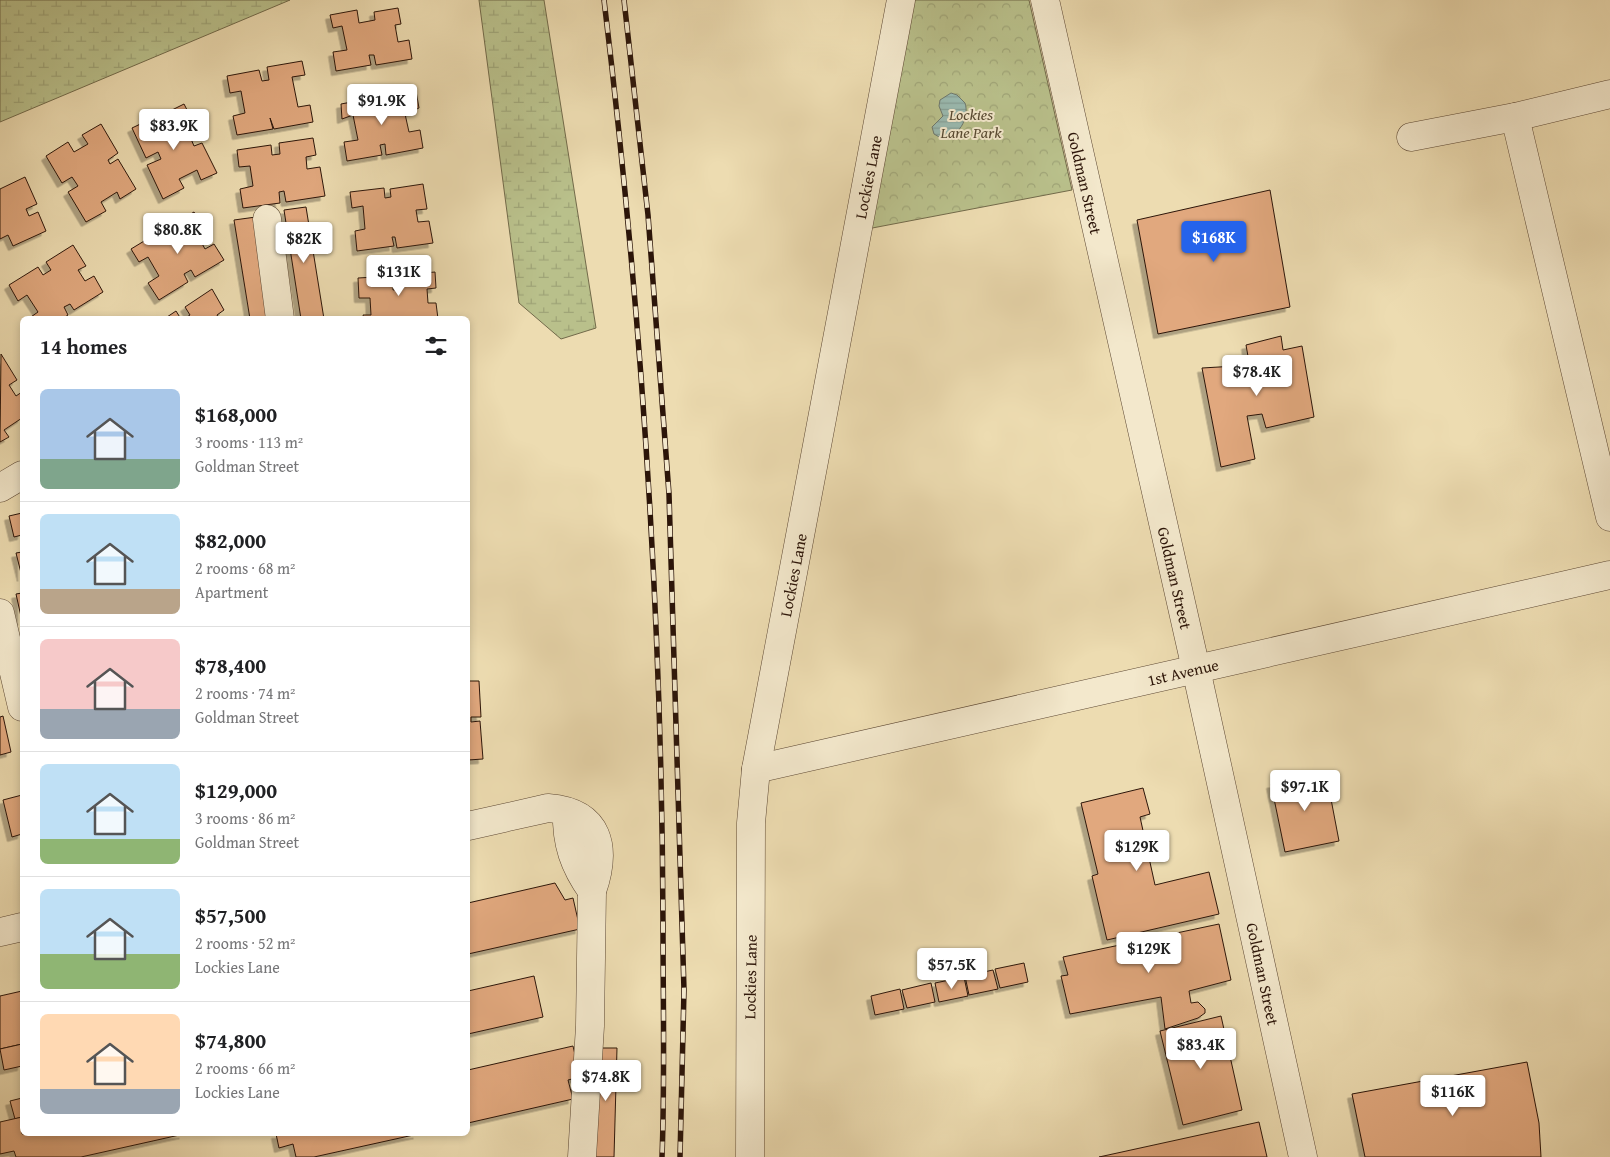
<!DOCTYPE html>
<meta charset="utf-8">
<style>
:root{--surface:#fff;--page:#f6f6f6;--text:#202124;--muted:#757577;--line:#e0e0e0;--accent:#2563eb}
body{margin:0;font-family:"Gentium Book Plus",serif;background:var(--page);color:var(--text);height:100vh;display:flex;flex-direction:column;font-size:19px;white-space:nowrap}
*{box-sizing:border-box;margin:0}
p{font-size:16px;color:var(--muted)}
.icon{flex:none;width:28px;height:28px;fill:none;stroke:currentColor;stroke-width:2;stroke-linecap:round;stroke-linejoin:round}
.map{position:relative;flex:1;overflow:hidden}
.drawer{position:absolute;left:20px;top:316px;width:450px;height:820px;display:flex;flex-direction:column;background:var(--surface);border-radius:8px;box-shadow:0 2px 8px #0003}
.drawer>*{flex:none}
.price{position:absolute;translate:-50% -42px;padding:0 11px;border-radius:5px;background:#fff;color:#222;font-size:16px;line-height:32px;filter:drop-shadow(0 1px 2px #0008)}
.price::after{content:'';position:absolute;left:50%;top:30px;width:15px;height:11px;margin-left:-8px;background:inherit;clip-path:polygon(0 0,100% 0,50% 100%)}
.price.active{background:var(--accent);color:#fff}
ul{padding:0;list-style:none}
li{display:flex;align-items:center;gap:15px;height:125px;padding:0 20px}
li+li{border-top:1px solid var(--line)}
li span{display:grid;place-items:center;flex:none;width:140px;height:100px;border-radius:8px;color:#555}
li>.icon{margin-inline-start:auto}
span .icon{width:60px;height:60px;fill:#fffc;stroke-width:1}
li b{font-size:21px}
h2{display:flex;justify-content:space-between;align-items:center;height:60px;padding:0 20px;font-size:21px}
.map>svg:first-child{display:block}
</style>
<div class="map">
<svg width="1610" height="1157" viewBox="0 0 1610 1157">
<defs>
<pattern id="wetland-marsh" width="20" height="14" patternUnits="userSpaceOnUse" patternTransform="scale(1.25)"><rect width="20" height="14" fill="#b9c08b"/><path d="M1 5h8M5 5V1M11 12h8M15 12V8" fill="none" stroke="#9fa477"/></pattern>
<pattern id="park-crowns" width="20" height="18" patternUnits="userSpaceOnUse" patternTransform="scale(1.25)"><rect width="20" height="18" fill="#b9c08b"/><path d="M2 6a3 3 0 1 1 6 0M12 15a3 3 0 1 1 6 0" fill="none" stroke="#9fa477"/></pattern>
<pattern id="water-rules" width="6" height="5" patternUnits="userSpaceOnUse" patternTransform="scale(1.25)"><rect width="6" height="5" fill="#9abab0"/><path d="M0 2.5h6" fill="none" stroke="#859f96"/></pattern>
<filter id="shadow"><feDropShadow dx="-4.5" dy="4.5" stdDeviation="0" flood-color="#0004"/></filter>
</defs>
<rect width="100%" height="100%" fill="#eddcb1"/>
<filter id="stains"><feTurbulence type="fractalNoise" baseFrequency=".004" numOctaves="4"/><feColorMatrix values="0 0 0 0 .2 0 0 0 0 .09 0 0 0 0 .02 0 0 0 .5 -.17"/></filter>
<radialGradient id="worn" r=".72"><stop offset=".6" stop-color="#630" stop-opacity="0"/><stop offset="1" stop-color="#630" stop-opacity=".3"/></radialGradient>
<!-- wetland -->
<g fill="url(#wetland-marsh)" stroke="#726a4a">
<polygon points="0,0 290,0 0,122"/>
<polygon points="479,0 544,0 596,328 561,339 519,303"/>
</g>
<!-- park -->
<polygon fill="url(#park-crowns)" stroke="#726a4a" points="910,0 1029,0 1072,190 867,229"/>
<!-- water -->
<path fill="url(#water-rules)" stroke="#6e786d" d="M951,93L957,95L965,103C970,118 958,139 941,138L934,134L932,127L943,116L939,106L940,100Z"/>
<!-- building -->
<g fill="#e1a87e" stroke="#2c1509" filter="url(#shadow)">
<polygon points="398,8 401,24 395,25 398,42 409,40 412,59 376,65 374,55 369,55 371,65 336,71 333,52 347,50 342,26 333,28 330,15 357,10 359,23 375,20 374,12"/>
<polygon points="302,61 305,75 292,77 298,107 310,105 313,122 274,129 270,118 273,129 237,135 233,116 245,113 241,91 230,93 227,76 259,70 262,81 269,80 267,67"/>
<polygon points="416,91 419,108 405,114 409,132 420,130 423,148 386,155 385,144 380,145 382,155 347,161 344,142 358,140 353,115 342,119 341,104 373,98 375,108 384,107 382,97"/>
<polygon points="184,104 200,135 191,139 194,146 202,143 217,173 201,180 197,170 179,179 184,188 163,199 147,165 161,159 158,152 146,158 132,128 153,118 157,126 173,118 170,111"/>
<polygon points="101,124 118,153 108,160 110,164 118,159 136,189 120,199 117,192 101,202 106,211 86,222 68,192 78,186 72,177 62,183 46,156 68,142 74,152 88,144 82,135"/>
<polygon points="313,138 316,155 306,157 307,169 320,167 325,196 286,202 284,191 279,192 280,203 243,208 240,189 253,186 250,166 239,167 237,150 271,145 272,155 280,154 279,143"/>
<polygon points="25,177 37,204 26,209 29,216 38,212 46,231 13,246 8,235 0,239 0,189"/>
<polygon points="423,184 427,209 416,210 418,222 429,221 433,243 397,248 395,237 392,237 394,246 357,251 355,231 365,229 363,206 352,208 350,192 384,188 385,198 391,197 390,189"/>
<polygon points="1270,190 1290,307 1158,334 1137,220"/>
<polygon points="306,207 324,319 301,319 284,210"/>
<polygon points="194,212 207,233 199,238 205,249 214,244 224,260 195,277 191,270 184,274 188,282 159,300 148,283 159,276 148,257 139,262 131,249 159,232 164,241 170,237 165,229"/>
<polygon points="256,217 272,319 250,319 234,220"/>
<polygon points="73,245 86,266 78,270 85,281 94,276 103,292 74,310 70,304 64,307 68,315 62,319 28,319 38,312 27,295 18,301 9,285 38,267 43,275 51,270 46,262"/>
<polygon points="435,272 436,288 427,289 428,303 436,303 438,319 364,319 363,315 371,315 370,298 359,298 358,278 393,276 393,290 403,289 402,275"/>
<polygon points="212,289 224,310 217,315 219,319 184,319 190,315 185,307"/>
<polygon points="176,311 181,319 164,319"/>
<polygon points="1281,336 1283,350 1302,346 1314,417 1266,428 1262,414 1247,416 1255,459 1221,467 1202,368 1236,366 1239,382 1252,379 1246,345"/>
<polygon points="1,354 17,380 9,385 16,396 22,392 22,418 4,430 9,437 0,442"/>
<polygon points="22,513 22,535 14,537 9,516"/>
<polygon points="22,552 22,577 16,553"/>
<polygon points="22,593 22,621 16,594"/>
<polygon points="468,681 479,681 481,717 471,717 471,722 480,721 483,759 468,760"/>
<polygon points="3,716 11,752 0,755 0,717"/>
<polygon points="1326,773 1339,841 1285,852 1271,784"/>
<polygon points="1143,788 1150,814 1140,817 1155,885 1209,872 1219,914 1107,940 1092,876 1098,874 1081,803"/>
<polygon points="22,795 22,834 12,837 3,800"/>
<polygon points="555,883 565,900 573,898 580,929 468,954 468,903"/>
<polygon points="1219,924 1231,980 1189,991 1191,1003 1198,1002 1205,1009 1205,1013 1198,1018 1165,1029 1161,997 1070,1014 1061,976 1068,975 1063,957"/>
<polygon points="1024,963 1028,982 1000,988 995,969"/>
<polygon points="993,970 998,989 969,995 965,976"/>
<polygon points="534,976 543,1017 468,1034 468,991"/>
<polygon points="964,977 968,996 939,1002 935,983"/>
<polygon points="931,983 935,1002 907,1008 902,990"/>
<polygon points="900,989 904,1009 875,1015 871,996"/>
<polygon points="22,991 22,1044 0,1049 0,996"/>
<polygon points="1221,1016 1242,1110 1183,1125 1160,1031"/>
<polygon points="22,1044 22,1066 4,1070 0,1049"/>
<polygon points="573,1046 580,1077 568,1080 573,1099 468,1123 468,1070"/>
<polygon points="597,1048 617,1048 614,1157 595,1157"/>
<polygon points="1527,1062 1539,1123 1541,1157 1365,1157 1352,1094"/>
<polygon points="22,1098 22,1117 15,1119 10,1101"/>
<polygon points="22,1117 22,1134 184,1134 81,1157 16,1157 14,1151 0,1154 0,1122"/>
<polygon points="1259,1122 1267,1157 1099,1157"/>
<polygon points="276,1134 418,1134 314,1157 296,1157 293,1144 279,1148"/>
</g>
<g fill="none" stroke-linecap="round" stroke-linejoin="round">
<!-- minor casing -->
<g stroke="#5c4733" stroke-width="29">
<g id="minor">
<polyline points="1610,94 1515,117 1610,517"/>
<polyline points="1411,137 1515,117"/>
<polyline points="267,219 280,319"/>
<polyline points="0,488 22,475"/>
<polyline points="0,613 22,707"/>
<polyline points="756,769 1610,575"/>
<path d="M567,812C566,843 574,866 592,891"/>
<path d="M468,826L548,808C600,812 607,848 592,891L590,1026L582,1157"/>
<polyline points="0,932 22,927"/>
<polyline points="750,1157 751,823 756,769 901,0"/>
</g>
</g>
<!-- tertiary casing -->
<g stroke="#5c4733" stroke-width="29">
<polyline id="tertiary" points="1045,0 1196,669 1303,1157"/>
</g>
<!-- minor -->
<use href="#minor" stroke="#f3e8cc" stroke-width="28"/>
<!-- tertiary -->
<use href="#tertiary" stroke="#f3e8cc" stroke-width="28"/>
<!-- rail casing -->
<g stroke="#2c1509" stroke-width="5.5">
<g id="rail">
<path d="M604,0C641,307 662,615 663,924C663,1002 665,1079 662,1157"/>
<polyline points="624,0 648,215 669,494 684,990 680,1157"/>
</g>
</g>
<!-- rail -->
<use href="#rail" stroke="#f3e8cc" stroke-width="4" stroke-dasharray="11" stroke-linecap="butt"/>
</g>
<g text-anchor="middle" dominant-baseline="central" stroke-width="4" stroke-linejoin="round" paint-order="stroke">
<!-- park labels -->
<g font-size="16" font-style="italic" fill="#564830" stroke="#f3e8cc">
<text x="971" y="114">Lockies<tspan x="971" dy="18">Lane Park</tspan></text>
</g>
<!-- street labels -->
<g font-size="16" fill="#2c1509" stroke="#f3e8cc">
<text transform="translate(868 177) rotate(-79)">Lockies Lane</text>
<text transform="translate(1085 183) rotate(77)">Goldman Street</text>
<text transform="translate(793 575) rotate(-79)">Lockies Lane</text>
<text transform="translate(1175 578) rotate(77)">Goldman Street</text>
<text transform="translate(1183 672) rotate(-13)">1st Avenue</text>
<text transform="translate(1263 974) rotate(78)">Goldman Street</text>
<text transform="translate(750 977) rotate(-89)">Lockies Lane</text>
</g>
</g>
<rect width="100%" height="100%" filter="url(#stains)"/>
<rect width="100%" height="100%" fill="url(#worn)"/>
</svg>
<b class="price" style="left:382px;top:126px">$91.9K</b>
<b class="price" style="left:174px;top:151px">$83.9K</b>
<b class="price" style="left:178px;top:255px">$80.8K</b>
<b class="price active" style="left:1214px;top:263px">$168K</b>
<b class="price" style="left:304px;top:264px">$82K</b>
<b class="price" style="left:399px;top:297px">$131K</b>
<b class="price" style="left:1257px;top:397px">$78.4K</b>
<b class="price" style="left:1305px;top:812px">$97.1K</b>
<b class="price" style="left:1137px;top:872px">$129K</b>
<b class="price" style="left:1149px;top:974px">$129K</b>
<b class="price" style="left:952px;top:990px">$57.5K</b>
<b class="price" style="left:1201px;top:1070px">$83.4K</b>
<b class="price" style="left:606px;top:1102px">$74.8K</b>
<b class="price" style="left:1453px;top:1117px">$116K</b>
<section class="drawer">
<h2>14 homes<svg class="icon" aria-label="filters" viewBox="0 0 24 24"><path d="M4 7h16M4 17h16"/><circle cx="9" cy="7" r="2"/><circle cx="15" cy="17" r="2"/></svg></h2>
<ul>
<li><span style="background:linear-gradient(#a9c7e8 70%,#7fa58c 0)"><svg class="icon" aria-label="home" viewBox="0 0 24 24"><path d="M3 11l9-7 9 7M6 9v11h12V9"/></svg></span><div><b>$168,000</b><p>3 rooms · 113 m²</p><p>Goldman Street</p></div></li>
<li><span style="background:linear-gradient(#bfe0f5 75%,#b9a48a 0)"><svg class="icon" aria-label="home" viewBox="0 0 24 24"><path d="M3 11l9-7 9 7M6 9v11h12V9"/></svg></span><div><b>$82,000</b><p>2 rooms · 68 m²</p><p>Apartment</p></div></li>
<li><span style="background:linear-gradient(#f6c9c9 70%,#9aa5b1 0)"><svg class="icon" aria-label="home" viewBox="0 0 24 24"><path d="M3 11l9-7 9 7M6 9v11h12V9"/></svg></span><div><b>$78,400</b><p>2 rooms · 74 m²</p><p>Goldman Street</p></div></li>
<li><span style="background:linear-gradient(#bfe0f5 75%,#8fb573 0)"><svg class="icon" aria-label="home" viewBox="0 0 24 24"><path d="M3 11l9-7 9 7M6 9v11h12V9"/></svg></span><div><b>$129,000</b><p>3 rooms · 86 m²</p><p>Goldman Street</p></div></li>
<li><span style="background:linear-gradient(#bfe0f5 65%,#8fb573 0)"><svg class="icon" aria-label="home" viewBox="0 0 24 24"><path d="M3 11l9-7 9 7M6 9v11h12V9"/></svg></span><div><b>$57,500</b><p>2 rooms · 52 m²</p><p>Lockies Lane</p></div></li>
<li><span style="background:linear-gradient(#ffd9b3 75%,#9aa5b1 0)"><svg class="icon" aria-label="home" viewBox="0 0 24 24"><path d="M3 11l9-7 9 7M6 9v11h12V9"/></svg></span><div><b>$74,800</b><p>2 rooms · 66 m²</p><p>Lockies Lane</p></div></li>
</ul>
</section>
</div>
